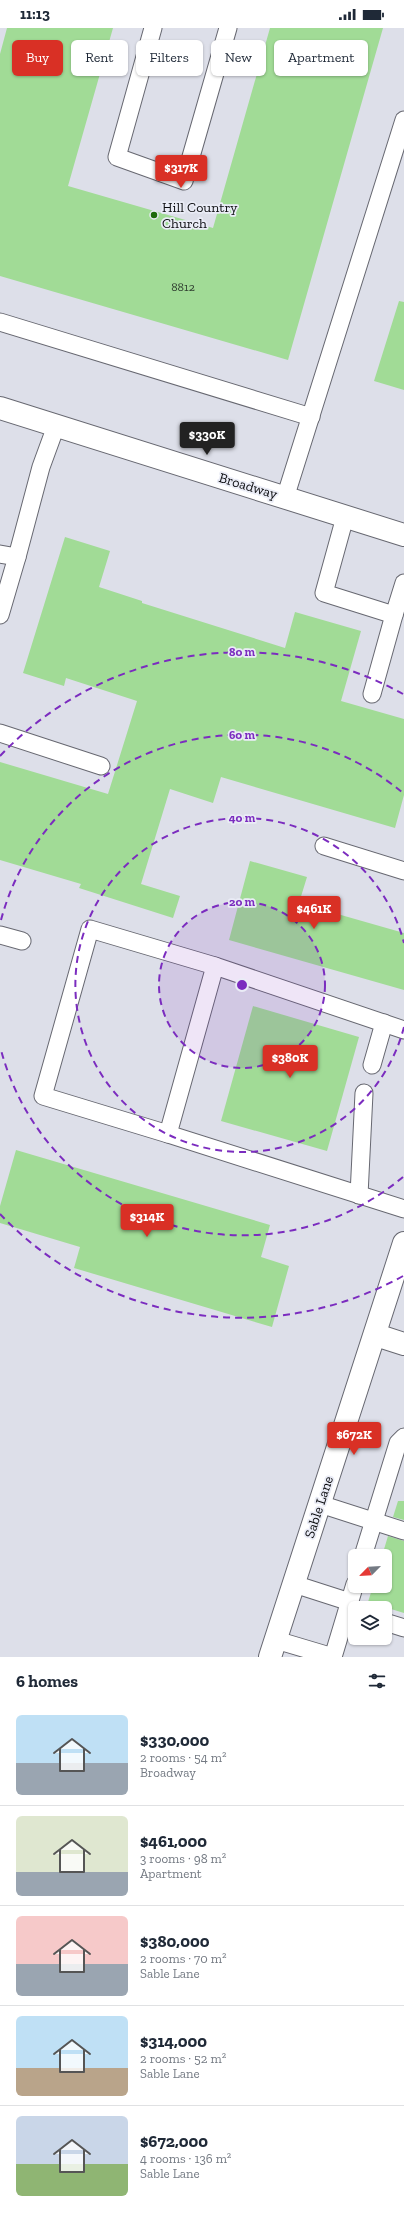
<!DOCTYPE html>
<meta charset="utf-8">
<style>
:root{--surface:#fff;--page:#f2f2f3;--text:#1f2937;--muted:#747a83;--line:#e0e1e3;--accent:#d93025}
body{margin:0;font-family:"Zilla Slab",serif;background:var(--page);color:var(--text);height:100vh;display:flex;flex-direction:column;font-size:15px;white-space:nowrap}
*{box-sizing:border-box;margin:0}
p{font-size:13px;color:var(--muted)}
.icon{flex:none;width:22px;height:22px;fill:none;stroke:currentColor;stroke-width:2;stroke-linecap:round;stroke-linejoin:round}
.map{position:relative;height:1629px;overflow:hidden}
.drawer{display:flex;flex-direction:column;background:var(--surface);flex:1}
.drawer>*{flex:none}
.top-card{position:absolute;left:12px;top:12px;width:380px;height:36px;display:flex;gap:8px}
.needle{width:26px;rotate:246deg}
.buttons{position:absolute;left:348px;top:1521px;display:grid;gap:8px}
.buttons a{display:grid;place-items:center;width:44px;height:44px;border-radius:6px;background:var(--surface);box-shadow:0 1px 3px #0004;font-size:20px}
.price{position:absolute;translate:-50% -34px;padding:0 9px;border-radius:4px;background:var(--accent);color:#fff;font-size:13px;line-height:26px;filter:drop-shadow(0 1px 2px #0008)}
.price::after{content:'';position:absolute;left:50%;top:24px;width:12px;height:9px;margin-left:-6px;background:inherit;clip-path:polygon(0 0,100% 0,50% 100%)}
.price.on{background:#222;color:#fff}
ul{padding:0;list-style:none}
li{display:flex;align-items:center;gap:12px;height:100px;padding:0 16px}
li+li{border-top:1px solid var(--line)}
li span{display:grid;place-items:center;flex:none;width:112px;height:80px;border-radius:6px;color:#555}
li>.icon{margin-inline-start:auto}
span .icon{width:48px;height:48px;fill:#fffc;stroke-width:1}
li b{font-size:17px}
h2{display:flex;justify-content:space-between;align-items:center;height:48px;padding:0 16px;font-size:17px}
.chip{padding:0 14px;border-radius:6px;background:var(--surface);box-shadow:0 1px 3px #0004;font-size:14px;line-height:36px}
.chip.on{background:var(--accent);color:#fff}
.status{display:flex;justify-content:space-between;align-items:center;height:28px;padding:0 20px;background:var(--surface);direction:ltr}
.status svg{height:11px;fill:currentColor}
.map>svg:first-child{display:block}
</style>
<div class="status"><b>11:13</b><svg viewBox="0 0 49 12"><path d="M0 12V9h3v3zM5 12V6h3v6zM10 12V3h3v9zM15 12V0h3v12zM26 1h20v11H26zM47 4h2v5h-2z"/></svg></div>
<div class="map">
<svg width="404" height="1629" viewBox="0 0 404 1629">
<rect width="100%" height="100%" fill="#dddfe9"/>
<!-- building -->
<g fill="#a1db96">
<polygon points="7,0 113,0 68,158 213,200 270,0 383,0 288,332 0,248 0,26"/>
<polygon points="399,273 404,274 404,362 374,353"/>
<polygon points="65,509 110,523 99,559 142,573 142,575 285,620 295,584 361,603 341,673 404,691 404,767 395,800 221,749 213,775 170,761 141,856 180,868 173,890 79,860 81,856 0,832 0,734 108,766 137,673 66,650 64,658 23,645"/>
<polygon points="250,833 307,849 299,875 404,905 404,962 229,912"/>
<polygon points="253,978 359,1009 327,1123 221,1093"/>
<polygon points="16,1122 270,1197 261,1229 289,1238 272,1299 74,1240 80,1219 0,1195 0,1178"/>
<polygon points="398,1473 404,1473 404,1492 393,1489"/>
<polygon points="388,1508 404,1513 404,1585 368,1574 373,1558 385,1558 385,1528 382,1528"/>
</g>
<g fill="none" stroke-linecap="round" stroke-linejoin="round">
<!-- service casing -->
<g stroke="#676871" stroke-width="19">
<g id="service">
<polyline points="153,0 117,129 184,153 228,0"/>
<polyline points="0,294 311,389"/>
<polyline points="285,470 404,92"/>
<polyline points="345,489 324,565 394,587 404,555"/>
<polyline points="0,526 17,529 41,439 56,398"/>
<polyline points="0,587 17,529"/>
<polyline points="372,666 394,587"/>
<polyline points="0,705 101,738"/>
<polyline points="324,818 404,843"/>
<polyline points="0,907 22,913"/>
<polyline points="404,1002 215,938 168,1106 404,1181"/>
<polyline points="372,1037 384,995"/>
<polyline points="168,1106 43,1068 90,901 215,938"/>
<polyline points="359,1167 364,1065"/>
<polyline points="320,1476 404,1503"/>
<polyline points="363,1528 398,1415 404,1409"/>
<polyline points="294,1556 350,1574"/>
<polyline points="385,1594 404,1600"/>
<polyline points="276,1612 333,1629"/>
<polyline points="333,1629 355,1556"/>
</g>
</g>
<!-- minor casing -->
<g stroke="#676871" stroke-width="24">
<g id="minor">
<polyline points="376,1307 404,1316"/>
<polyline points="270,1629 404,1215"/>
</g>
</g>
<!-- secondary casing -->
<g stroke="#676871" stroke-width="24">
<polyline id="secondary" points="0,380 404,507"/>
</g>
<!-- service -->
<use href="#service" stroke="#fff" stroke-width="17"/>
<!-- minor -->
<use href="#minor" stroke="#fff" stroke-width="22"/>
<!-- secondary -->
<use href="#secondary" stroke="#fff" stroke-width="22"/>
</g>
<!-- distance rings -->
<circle cx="242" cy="957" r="83" fill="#7b2cbf" fill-opacity=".12"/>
<g fill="none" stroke="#7b2cbf" stroke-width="2" stroke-dasharray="7 5">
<circle cx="242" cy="957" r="83"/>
<path d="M404 999A167 167 0 1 1 404 915"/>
<path d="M403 1149A250 250 0 0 1 1 1022M1 892A250 250 0 0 1 403 765"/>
<path d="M403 1248A333 333 0 0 1 0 1186M0 728A333 333 0 0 1 403 666"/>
</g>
<!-- markers -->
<circle fill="#1e6b0b" stroke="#eaecf6" stroke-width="1.5" cx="154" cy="187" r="4"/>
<g text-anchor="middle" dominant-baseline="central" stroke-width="3.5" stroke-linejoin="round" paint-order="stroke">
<!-- number labels -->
<g font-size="12" fill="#303f30">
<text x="183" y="259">8812</text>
</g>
<!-- poi labels -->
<g font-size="14" fill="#0a0b0e" stroke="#eaecf6" text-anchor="start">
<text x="162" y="179">Hill Country<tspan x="162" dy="16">Church</tspan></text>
</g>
<!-- street labels -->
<g font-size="14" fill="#0a0b0e" stroke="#eaecf6">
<text transform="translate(248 458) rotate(17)">Broadway</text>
<text transform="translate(319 1479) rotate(-72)">Sable Lane</text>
</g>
</g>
<circle cx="242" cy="957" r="6" fill="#7b2cbf" stroke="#eaecf6" stroke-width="2"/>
<g font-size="12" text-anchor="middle" font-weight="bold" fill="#7b2cbf" stroke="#eaecf6" stroke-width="3.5" stroke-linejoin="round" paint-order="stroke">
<text x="242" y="628">80 m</text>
<text x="242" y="711">60 m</text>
<text x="242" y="794">40 m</text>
<text x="242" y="878">20 m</text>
</g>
</svg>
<div class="buttons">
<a><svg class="needle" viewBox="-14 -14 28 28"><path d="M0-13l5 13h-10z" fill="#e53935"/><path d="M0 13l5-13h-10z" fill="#747a83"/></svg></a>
<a><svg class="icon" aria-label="layers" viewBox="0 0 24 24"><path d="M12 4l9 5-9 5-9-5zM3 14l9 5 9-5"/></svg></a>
</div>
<b class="price" style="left:181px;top:161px">$317K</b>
<b class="price on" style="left:207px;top:428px">$330K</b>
<b class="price" style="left:314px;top:902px">$461K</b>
<b class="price" style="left:290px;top:1051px">$380K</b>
<b class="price" style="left:147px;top:1210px">$314K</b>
<b class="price" style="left:354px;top:1428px">$672K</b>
<div class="top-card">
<a class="chip on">Buy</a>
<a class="chip">Rent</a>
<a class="chip">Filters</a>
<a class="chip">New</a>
<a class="chip">Apartment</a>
</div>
</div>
<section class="drawer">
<h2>6 homes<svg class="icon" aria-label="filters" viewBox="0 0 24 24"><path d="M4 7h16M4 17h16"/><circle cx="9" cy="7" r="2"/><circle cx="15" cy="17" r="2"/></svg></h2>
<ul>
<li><span style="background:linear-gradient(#bfe0f5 60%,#9aa5b1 0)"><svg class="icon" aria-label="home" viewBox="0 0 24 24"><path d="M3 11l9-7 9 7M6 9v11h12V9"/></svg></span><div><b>$330,000</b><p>2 rooms · 54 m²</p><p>Broadway</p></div></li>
<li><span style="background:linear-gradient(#dfe7d0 70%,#9aa5b1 0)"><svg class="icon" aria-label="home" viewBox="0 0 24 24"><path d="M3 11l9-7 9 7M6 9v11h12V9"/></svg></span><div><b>$461,000</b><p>3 rooms · 98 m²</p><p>Apartment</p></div></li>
<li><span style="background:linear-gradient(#f6c9c9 60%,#9aa5b1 0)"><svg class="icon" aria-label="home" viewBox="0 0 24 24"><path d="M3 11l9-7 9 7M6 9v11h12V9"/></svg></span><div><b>$380,000</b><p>2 rooms · 70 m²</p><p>Sable Lane</p></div></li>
<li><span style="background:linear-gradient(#bfe0f5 65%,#b9a48a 0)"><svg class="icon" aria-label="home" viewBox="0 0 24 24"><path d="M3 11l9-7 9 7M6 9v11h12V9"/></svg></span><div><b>$314,000</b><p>2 rooms · 52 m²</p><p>Sable Lane</p></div></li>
<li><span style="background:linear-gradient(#c9d6e8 60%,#8fb573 0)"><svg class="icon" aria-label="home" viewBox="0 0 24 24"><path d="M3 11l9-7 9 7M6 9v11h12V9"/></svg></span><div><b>$672,000</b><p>4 rooms · 136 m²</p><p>Sable Lane</p></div></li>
</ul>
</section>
